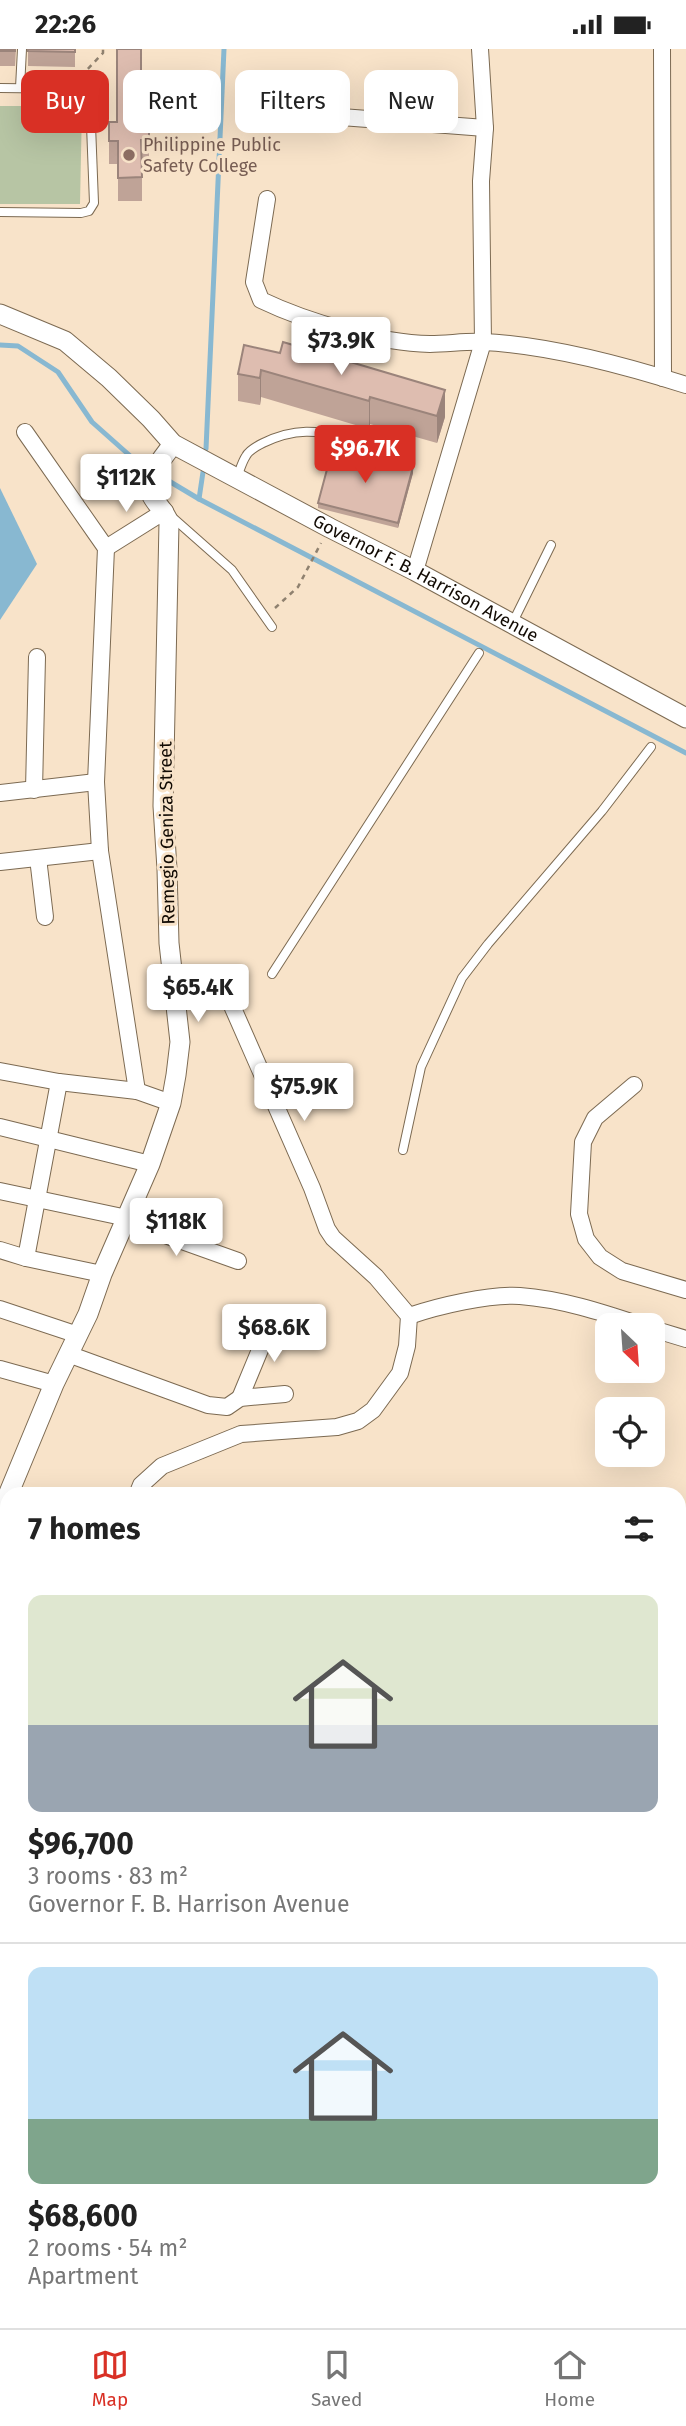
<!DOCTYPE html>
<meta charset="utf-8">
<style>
:root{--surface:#fff;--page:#f2f2f2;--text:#222;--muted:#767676;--line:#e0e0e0;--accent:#d93025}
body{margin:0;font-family:"Fira Sans",sans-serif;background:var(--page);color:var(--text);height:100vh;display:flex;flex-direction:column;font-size:26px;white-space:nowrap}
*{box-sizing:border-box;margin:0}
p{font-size:23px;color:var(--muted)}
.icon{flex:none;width:38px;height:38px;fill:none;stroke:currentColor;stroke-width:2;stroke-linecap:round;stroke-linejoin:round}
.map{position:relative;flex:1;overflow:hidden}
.details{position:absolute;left:0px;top:1438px;width:686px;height:842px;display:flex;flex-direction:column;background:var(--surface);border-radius:21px 21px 0 0;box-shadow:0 7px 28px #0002}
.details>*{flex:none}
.guide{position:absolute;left:21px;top:21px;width:644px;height:63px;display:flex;gap:14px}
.needle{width:46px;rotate:155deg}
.tools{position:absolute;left:595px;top:1264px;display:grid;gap:14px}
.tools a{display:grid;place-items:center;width:70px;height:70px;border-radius:14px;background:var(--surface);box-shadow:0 7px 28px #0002;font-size:35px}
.price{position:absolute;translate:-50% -60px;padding:0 16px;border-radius:7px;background:#fff;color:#222;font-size:23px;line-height:46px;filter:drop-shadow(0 2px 4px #0008)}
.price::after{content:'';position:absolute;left:50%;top:42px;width:21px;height:16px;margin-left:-10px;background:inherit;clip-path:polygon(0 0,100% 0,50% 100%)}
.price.on{background:var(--accent);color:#fff}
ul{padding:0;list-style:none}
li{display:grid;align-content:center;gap:14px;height:371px;padding:0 28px}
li+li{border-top:2px solid var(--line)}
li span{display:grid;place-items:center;height:217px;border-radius:14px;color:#555}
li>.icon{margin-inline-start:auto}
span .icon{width:126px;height:126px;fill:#fffc;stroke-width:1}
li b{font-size:30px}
h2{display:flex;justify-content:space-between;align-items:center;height:84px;padding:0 28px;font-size:30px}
.pill{padding:0 24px;border-radius:14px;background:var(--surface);box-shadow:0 7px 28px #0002;font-size:24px;line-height:63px}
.pill.on{background:var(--accent);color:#fff}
.status{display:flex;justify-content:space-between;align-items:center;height:49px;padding:0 35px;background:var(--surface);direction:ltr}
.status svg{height:19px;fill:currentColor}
.tab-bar{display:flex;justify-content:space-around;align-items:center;height:98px;border-top:2px solid var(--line);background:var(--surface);font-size:19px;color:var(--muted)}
.tab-bar a{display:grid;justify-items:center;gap:4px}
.tab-bar .on{color:var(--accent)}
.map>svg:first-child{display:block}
</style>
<div class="status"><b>22:26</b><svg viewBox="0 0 49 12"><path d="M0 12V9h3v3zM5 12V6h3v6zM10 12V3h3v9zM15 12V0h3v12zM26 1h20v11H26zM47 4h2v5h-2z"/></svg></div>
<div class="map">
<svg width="686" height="2279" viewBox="0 0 686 2279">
<rect width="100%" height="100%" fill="#f8e3c9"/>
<!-- green -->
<polygon fill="#b7c5a4" points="0,57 82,57 80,155 0,155"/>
<!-- water -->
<polygon fill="#88b8d1" points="0,439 37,515 0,571"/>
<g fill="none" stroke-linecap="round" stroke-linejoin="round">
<!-- stream -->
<g stroke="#88b8d1" stroke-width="5">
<polyline points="0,296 18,297 58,323 92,373 137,413 199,450 686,704"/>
<polyline points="206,400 224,0"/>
<polyline points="199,450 203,423"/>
</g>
<!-- service casing -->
<g stroke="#7c6a52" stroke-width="10">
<g id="service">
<polyline points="0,39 84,40 90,50 94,154 89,162 81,164 0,163"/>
<polyline points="20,39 22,0"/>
<path d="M237,428C240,421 242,413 246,407C249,401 257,397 263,394C296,378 317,382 351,388"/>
<polyline points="172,468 232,521 272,578"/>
<polyline points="512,575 551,496"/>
<polyline points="272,925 479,604"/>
<polyline points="403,1101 421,1018 462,929 488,895 602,762 651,698"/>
</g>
</g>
<!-- minor casing -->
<g stroke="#7c6a52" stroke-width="18">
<g id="minor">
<polyline points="662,0 663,329"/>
<polyline points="263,62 485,79"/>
<path d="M267,150L254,233L261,251C307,273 379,294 430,295C448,295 466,292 483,293C549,296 623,316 686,336"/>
<polyline points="25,383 106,499 96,733 100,802 137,1042"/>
<polyline points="106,499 165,462"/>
<polyline points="415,522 483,293 481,132 485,79 480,0"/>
<polyline points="34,741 37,608"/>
<polyline points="0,744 96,733"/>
<polyline points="38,809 45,868"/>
<polyline points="0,813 100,802"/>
<polyline points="0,1022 59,1033 137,1042 171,1054"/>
<polyline points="634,1036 595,1069 583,1093 579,1165 586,1190 600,1208 622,1222 686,1241"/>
<polyline points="0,1078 150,1115"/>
<polyline points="0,1142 127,1169"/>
<polyline points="126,1172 238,1212"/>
<polyline points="0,1201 26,1209 102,1225"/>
<polyline points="26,1209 59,1033"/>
<polyline points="0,1260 78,1286"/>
<path d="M409,1267C438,1257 489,1245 520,1247C561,1250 601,1263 640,1276"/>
<polyline points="653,1280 686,1290"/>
<polyline points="68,1305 208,1356 227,1358 240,1349 285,1345"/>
<polyline points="0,1320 54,1335"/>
<polyline points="240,1349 274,1267"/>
<polyline points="137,1446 141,1436 162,1417 241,1385 337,1378 358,1372 373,1361 400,1324 407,1297 409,1267 376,1228 333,1189 327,1180 312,1139 229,950 221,942 172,925"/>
<polyline points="0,1636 7,1636"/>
<polyline points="0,1773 7,1773"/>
<polyline points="0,1955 7,1955"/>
<polyline points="0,2136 7,2136"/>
</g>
</g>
<!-- tertiary casing -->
<g stroke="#7c6a52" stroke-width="21">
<g id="tertiary">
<path id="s1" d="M0,265L65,292L109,329L151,370L173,395L330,479L415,522L686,669"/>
<path d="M8,1446L54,1335L88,1265L102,1225L150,1115L171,1054L176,1026L180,993L169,894L167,820L163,757L169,474C165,461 156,456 151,445C145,428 163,409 173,395"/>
<polyline points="0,1466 7,1448"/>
</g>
</g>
<!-- path -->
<g stroke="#8f816f" stroke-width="2.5" stroke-dasharray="5 5" stroke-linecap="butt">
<polyline points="81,27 103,4 103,0"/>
<polyline points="275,559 298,538 321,494"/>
<polyline points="0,1823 7,1823"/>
</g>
<!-- service -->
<use href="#service" stroke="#fff" stroke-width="8"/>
<!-- minor -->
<use href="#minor" stroke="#fff" stroke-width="16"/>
<!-- tertiary -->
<use href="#tertiary" stroke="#fff" stroke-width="19"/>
</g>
<!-- wall -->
<g fill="#bfa397">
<polygon points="0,0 16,0 15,17 0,17"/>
<polygon points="28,0 75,0 75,18 28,17"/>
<polygon points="109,73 149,73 149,115 142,115 142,152 118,152 118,115 109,115"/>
<polygon points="244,296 445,368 437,394 370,375 369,380 261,348 260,356 238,352 238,325"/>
<polygon points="413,424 398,479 318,459 318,454"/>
</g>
<!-- shaded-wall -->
<g fill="#9b847b">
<polygon points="261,321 261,348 260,356 260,329"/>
<polygon points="445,341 445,368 437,394 437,367"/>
<polygon points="370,348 370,375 369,380 369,352"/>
<polygon points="413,418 413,424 398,479 398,474"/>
</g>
<!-- building -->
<g fill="#debdb0" stroke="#9b847b" stroke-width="2">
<rect x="0" y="0" width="15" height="2"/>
<polygon points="28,0 75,0 75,3 28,2"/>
<polygon points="117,0 141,0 141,73 149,73 149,91 141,91 142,128 118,129 118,92 109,92 109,73 117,73"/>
<polygon points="283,293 445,341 437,367 370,348 369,352 261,321 260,329 238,325 244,296 280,304"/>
<polygon points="333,398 413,418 398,474 318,454"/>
</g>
<!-- markers -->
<circle fill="#8d6e63" stroke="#f8e3c9" stroke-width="2.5" cx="129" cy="106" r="7"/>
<g text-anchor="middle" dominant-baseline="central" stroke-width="6" stroke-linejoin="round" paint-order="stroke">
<!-- education labels -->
<g font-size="18" fill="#785e54" stroke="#f8e3c9" text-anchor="start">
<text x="143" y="96">Philippine Public<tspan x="143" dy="21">Safety College</tspan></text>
</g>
<!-- street labels -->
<g font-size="18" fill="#110a03" stroke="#f8e3c9">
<text stroke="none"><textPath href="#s1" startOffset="506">Governor F. B. Harrison Avenue</textPath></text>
<text transform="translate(167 784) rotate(-91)">Remegio Geniza Street</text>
</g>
</g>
</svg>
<div class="tools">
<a><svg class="needle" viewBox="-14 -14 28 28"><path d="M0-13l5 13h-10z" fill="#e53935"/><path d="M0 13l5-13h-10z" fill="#767676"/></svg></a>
<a><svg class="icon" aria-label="locate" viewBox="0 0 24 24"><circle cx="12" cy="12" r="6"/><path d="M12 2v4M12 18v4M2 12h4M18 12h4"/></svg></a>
</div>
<b class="price" style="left:341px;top:328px">$73.9K</b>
<b class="price on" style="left:365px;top:436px">$96.7K</b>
<b class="price" style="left:126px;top:465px">$112K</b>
<b class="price" style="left:198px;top:975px">$65.4K</b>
<b class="price" style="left:304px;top:1074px">$75.9K</b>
<b class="price" style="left:176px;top:1209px">$118K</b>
<b class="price" style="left:274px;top:1315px">$68.6K</b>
<div class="guide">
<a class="pill on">Buy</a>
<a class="pill">Rent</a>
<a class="pill">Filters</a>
<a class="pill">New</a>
</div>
<section class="details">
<h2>7 homes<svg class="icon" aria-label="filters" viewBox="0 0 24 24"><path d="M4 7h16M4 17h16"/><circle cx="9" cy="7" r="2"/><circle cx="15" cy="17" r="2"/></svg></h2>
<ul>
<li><span style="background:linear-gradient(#dfe7d0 60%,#9aa5b1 0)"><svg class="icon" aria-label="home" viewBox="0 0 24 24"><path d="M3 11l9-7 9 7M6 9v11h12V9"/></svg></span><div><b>$96,700</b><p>3 rooms · 83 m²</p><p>Governor F. B. Harrison Avenue</p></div></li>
<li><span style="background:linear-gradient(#bfe0f5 70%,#7fa58c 0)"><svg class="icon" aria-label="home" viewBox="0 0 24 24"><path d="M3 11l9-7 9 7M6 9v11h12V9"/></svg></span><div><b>$68,600</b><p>2 rooms · 54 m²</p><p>Apartment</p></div></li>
</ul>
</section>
</div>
<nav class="tab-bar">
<a class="on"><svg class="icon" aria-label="map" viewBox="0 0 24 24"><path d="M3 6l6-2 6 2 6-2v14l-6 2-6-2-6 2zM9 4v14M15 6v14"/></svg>Map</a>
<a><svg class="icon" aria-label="saved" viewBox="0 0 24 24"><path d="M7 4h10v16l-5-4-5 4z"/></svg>Saved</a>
<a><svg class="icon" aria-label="home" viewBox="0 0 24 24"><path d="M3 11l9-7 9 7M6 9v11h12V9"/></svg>Home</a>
</nav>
